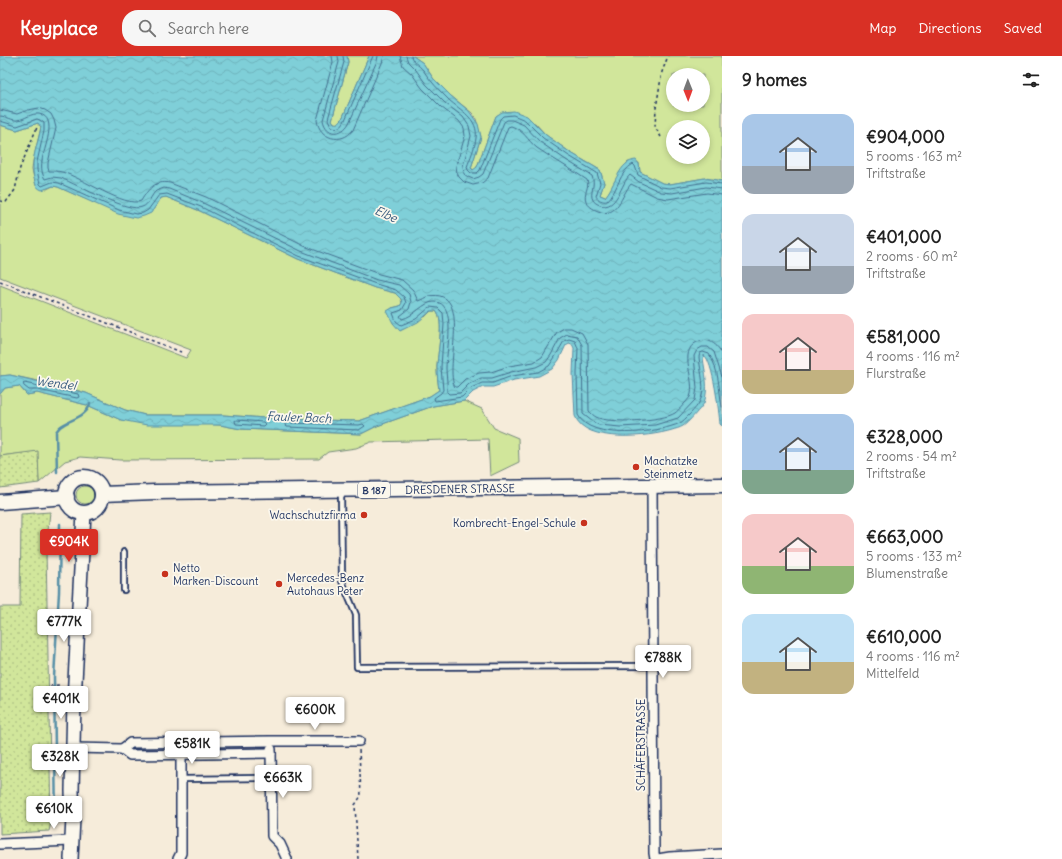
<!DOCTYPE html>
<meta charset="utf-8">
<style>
:root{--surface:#fff;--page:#f6f6f6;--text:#222;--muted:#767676;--accent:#d93025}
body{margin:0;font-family:Delius,sans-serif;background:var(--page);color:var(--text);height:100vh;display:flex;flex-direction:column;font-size:15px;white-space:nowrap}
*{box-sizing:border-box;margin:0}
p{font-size:13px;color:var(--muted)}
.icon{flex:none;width:22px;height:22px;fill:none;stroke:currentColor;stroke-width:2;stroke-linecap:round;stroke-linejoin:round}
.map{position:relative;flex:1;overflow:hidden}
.details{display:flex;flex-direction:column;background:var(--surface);width:340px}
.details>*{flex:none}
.needle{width:26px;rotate:179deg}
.fabs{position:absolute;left:666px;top:12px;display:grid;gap:8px}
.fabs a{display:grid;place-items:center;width:44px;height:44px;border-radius:50%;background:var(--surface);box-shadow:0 2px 6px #0003;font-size:20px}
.price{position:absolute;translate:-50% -34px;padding:0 9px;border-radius:4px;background:#fff;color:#222;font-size:13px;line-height:26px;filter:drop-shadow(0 1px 2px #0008)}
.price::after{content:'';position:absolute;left:50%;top:24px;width:12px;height:9px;margin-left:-6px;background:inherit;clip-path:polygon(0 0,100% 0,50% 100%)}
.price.current{background:var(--accent);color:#fff}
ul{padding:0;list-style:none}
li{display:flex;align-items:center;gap:12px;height:100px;padding:0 20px}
li span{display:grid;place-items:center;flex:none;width:112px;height:80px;border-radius:12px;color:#555}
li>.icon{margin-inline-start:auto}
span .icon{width:48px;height:48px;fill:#fffc;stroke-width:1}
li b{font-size:17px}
h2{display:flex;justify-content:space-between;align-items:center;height:48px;padding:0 20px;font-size:17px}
header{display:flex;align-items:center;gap:24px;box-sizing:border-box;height:56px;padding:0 20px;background:var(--accent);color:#fff}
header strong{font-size:19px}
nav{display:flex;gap:22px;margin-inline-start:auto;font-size:14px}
.search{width:280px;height:36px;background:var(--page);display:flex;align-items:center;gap:10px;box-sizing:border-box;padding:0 14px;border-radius:16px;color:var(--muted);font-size:15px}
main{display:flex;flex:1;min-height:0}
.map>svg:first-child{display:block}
</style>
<header>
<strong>Keyplace</strong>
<div class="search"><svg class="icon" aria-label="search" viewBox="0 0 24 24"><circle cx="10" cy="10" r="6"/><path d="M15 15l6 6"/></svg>Search here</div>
<nav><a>Map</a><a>Directions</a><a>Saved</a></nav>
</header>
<main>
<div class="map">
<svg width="722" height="803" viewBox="0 0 722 803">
<defs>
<pattern id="garden-dots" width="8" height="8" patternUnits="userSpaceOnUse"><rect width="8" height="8" fill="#d1e69b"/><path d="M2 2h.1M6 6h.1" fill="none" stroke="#b3c688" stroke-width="1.8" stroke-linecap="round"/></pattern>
<pattern id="water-waves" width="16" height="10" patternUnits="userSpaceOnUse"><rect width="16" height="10" fill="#7fcfd8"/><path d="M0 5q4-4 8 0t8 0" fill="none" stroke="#6db2bc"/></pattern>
</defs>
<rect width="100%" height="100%" fill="#f6ecda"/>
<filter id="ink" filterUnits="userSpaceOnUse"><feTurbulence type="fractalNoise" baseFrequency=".025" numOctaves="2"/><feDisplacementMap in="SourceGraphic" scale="8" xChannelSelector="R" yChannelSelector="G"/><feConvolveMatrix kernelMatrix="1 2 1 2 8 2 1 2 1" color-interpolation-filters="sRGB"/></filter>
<g filter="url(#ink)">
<!-- grass -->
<g fill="#d1e69b" stroke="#768a7c" fill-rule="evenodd">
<polygon points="347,0 369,0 342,63 338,68 334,67 332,64 348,6"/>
<path d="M413,0H722V125L705,122L670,128L662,127L640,116L639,107L628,106C617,117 614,131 605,141L600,139L604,127L600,114L571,97L546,79L535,67L503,56L496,60L477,111L474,114L471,112L481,81L476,63L472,57L451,40L433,22L423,7ZM673,19H703V49H673ZM673,71H703V101H673Z"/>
<path d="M38,67L41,71L33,105L32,114L36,130L47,133L53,130L58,131L83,142L155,152L161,142L166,141L200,155L298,203L375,232L395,237L401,243L402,247L400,250L392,252L425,261L431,255H436C445,265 437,298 437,311C437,319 438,326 439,334L430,340L359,365L279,363L223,359H145L125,354L86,337L66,331L10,319L0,320V229L186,302L191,294L0,221V69L17,74Z"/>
<polygon points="19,330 27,339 37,337 87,349 121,364 220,369 241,373 361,378 377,370 433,350 464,345 482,353 494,372 518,382 519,406 490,420 488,383 371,386 356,392 328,396 319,403 120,404 80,401 65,405 39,427 37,396 0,400 0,338 5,332"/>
<circle cx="85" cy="439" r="9"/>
</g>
<!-- garden -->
<g fill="url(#garden-dots)" stroke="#768a7c">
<polygon points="38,395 39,427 0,432 0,400"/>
<polygon points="50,456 46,493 51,767 49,775 0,778 0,551 20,551 21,458"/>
</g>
<!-- water -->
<path fill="url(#water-waves)" stroke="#578fa7" d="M0,0H347L348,6L332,64L334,67C339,68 339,66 342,63L369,0H413L423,7L433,22L451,40L469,55L478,68L481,81L471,112L473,114L477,111L496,60L502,56L514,55L527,60L546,79L571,97L600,114L604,127L600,139L605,141C615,130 619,105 636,104L639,108L640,116L662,127L670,128L705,122L722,125V370L720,368C719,356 713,305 704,299L703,302C705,316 709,333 704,347C702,351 687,368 683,370C680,372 675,373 672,374C649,381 585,388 575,360L573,318L574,292L572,288L569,287L566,289L559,304L552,313L539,320L514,324L493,331H483L473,336L464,345L433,350L377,370L361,378L241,373L220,369H147L121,364L87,349L37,337L27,339L19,330L5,332L0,338V320L10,319L86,337L125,354L145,359H223L279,363L359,365L430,340L439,334C438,327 437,319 437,312C437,298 445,264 436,255H431L418,266L400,275L393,267L387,255L392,252L400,250L402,247L401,243L395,237L375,232L298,203L200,155L166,141L161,142L151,157L144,160L136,162L118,158L58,131L53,130L42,134C35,131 36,128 34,122C30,103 38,89 41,71L38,67L17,74L0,69Z"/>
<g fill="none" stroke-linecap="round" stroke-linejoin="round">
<!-- shore -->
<g stroke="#436f8f" stroke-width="1">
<path d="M332,0L333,6L317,64C319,83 342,89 353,74L382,7L384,0"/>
<path d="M338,0L339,6L323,64C326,80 342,80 349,67L377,5L378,0"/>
<path d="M343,0L344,6L328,63L331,70C338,74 342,70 345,64L373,0"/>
<path d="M400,0L403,10L412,18L422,32L441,51L459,65L464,72L465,80L456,110L457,117L459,121L464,126L473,129L482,127L488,122L508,71L511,70C524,74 527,84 537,92C553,103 571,113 587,124C590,131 583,137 586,145C588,150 593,153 598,155C618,163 621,139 631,128L657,141L668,143L707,137L722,139"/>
<path d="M406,0L408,6L416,14L426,28L445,47L463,61L469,70L471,80L463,110L464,118L468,121L473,123L479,121L483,118L504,66L507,64H512L524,69L540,86L566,104L592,120C596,130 589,137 593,144C594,146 597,148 600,149C617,155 621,127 630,119L639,126L661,136L672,137L706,131L722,133"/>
<path d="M411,0C412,6 419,9 423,14C430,25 439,34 449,44C460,54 479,63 476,82C475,92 470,102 467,111L468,114L471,117H477L480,114L500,63L503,60L513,59L525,64L543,82L569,100L597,117L600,127L596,140C598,144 603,146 607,145C618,135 619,116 633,108L635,110L638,119L661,131L670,132L706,126L722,128"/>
<path d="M0,54L17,58L28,54L39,52L45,54L51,58L54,64L56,72L48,107V112L49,115C53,115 58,115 62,116C81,121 125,152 141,145C148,133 155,124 170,127L206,141L304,190L379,218L402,224L413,234L418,245C422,244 425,241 429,240C474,232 443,312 455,331H457L465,323L479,317L491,316L509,310L534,306L542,301L557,276L564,272H571L582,277L588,288L589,355C591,357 594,360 596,361C609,368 663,365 675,357C679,354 687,345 690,341C697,325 677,296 697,286C701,284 705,284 709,285C716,288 719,292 722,298"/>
<path d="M0,60C6,60 13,65 18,64C25,63 31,57 39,58C59,61 43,94 42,105C41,112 42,118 45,123L52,121L61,122C77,129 129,157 142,151C149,149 151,139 156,135L164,132L169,133L203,147L301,195L377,224L399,229L409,238L411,246L409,253L400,260L402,263C415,260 423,246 434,246C458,245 446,297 446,312C446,320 448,328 447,336L449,338L460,337L469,328L481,322H492L511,316L536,311L546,306L551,299L560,282L567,278L577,280L582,289L583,358L593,366L599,369L620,371L655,369L678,362L695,344L697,332L694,300L697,294L702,291H708L714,296L722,321"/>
<path d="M0,65L17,70L37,63L40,64L44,67V75L37,106V114L40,128L42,130L52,126L59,127L119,154L136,158L143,157L148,154L159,139L167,138L201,151L299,200L376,228L396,234L404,241L406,247L402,254L393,257L396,265L401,269L416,263L430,251L438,252L443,257L444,268L441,311L443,334L441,337L434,342L435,345L462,341L471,332L482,327H493L512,320L538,316L549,310L555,301L564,285L569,283L575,285L578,292L577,318L578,359C590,385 659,377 680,367C684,365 697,351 699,347C707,334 700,315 699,301L700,297L703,296L709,298C719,312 719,335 722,351"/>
<polygon points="24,327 78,338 79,341 77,342 38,334 29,334 24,330"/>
<polygon points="237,364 263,366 265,368 263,370 236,368 235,365"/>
<polygon points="287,367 359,369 363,368 365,370 359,374 287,371 285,369"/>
</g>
<!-- stream -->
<g stroke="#578fa7" stroke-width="2.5">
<path d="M57,416L56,376C58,373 60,370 63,369C72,363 88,360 90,347"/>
<polyline points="56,767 54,621 59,536 60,468"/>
</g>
<!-- service casing -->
<g stroke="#1b2f5e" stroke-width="8">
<g id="service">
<polyline points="341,436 342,525 356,559 357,611 653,610"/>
<polyline points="124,496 124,534"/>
<polyline points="182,723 272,722"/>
</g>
</g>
<!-- minor casing -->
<g stroke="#1b2f5e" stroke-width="12">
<g id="minor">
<polyline points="652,430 654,797 655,803"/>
<polyline points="73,692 122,693 130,687 270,685 359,685"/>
<polyline points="122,693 130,699 271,697"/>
<polyline points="271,693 272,780 280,788 287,803"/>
<polyline points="0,788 71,785"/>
<polyline points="178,803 181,797 181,693"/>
<polyline points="658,803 670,801 722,798"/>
</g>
</g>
<!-- secondary casing -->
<g stroke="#1b2f5e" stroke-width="16">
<polyline id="secondary" points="71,803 73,762 72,735 74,644 84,457"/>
</g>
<!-- primary casing -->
<g stroke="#1b2f5e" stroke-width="17">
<g id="primary">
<circle cx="84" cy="439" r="18"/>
<polyline points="102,438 155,436 722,429"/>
<polyline points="0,446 67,441"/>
</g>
</g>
<!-- path -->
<g stroke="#1b2f5e" stroke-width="1.5" stroke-dasharray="3 3" stroke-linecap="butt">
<polyline points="661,81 655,71 656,52 662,16 668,0"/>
<polyline points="0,145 6,146 15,134 20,112 38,69"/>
<polyline points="0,225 181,296"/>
<polyline points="50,630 59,629"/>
<polyline points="358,803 355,749 361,740 359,693"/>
</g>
<!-- service -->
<use href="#service" stroke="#fbf7ec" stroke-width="4.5"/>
<!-- minor -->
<use href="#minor" stroke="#fbf7ec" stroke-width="9"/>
<!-- secondary -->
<use href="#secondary" stroke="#fbf7ec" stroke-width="13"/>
<!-- primary -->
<use href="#primary" stroke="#fbf7ec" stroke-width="14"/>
</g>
</g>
<!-- markers -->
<g fill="#c8321e" stroke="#fbf7ec" stroke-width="1.5">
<circle cx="636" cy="411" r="4"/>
<circle cx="364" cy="459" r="4"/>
<circle cx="584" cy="467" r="4"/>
<circle cx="165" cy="518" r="4"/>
<circle cx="279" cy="528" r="4"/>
</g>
<g text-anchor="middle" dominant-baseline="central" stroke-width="3.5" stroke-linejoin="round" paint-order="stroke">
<!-- shield labels -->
<rect fill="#fbf7ec" stroke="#5e6b89" stroke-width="1" x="358" y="426" width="32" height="16" rx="3"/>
<g font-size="10" font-weight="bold" fill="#1b2f5e">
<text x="374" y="434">B 187</text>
</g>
<!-- poi labels -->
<g font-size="11" fill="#1b2f5e" stroke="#fbf7ec" text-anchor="start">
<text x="644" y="405">Machatzke<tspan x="644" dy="13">Steinmetz</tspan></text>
<text x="356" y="459" text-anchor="end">Wachschutzfirma</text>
<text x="576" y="467" text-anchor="end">Kombrecht-Engel-Schule</text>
<text x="173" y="512">Netto<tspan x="173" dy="13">Marken-Discount</tspan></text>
<text x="287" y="522">Mercedes-Benz<tspan x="287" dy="13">Autohaus Peter</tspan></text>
</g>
<!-- street labels -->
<g font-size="11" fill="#1b2f5e" stroke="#fbf7ec">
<text transform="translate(460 433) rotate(-1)">DRESDENER STRASSE</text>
<text transform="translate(641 689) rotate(-90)">SCHÄFERSTRASSE</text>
</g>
<!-- water labels -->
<g font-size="12" font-style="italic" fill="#34577c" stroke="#fbf7ec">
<text transform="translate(386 158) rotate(24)">Elbe</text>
<text transform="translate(56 327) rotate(7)">Wendel</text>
<text transform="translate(299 361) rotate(2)">Fauler Bach</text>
</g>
</g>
</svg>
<div class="fabs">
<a><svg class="needle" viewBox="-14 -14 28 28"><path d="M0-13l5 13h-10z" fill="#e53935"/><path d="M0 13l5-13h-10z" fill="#767676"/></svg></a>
<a><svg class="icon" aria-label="layers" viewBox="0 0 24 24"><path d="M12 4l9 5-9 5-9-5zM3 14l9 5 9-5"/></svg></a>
</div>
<b class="price current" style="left:69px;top:507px">€904K</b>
<b class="price" style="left:64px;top:587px">€777K</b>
<b class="price" style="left:663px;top:623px">€788K</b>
<b class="price" style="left:61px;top:664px">€401K</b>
<b class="price" style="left:315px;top:675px">€600K</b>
<b class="price" style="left:192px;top:709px">€581K</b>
<b class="price" style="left:60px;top:722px">€328K</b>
<b class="price" style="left:283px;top:743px">€663K</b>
<b class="price" style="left:54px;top:774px">€610K</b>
</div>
<section class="details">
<h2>9 homes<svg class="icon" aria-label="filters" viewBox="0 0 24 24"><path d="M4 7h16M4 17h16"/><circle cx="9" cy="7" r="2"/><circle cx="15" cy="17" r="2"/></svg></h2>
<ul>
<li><span style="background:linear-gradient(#a9c7e8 65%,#9aa5b1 0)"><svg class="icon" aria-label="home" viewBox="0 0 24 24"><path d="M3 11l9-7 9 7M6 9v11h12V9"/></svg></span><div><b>€904,000</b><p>5 rooms · 163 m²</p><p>Triftstraße</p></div></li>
<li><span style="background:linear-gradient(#c9d6e8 65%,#9aa5b1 0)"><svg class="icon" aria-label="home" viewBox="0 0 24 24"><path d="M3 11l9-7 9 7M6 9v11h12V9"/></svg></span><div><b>€401,000</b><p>2 rooms · 60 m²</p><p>Triftstraße</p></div></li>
<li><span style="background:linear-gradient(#f6c9c9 70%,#c2b280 0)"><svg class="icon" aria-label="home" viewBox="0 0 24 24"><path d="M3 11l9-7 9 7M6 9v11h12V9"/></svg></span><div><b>€581,000</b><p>4 rooms · 116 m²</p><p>Flurstraße</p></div></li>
<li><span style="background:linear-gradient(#a9c7e8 70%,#7fa58c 0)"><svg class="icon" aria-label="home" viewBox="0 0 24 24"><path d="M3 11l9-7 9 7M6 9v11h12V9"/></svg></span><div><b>€328,000</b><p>2 rooms · 54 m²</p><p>Triftstraße</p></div></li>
<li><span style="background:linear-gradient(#f6c9c9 65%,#8fb573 0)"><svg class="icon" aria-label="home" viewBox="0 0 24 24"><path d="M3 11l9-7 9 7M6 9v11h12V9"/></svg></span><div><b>€663,000</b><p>5 rooms · 133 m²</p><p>Blumenstraße</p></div></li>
<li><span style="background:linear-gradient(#bfe0f5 60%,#c2b280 0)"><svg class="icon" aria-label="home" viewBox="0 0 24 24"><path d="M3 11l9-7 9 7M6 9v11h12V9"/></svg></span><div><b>€610,000</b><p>4 rooms · 116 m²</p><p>Mittelfeld</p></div></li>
</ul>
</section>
</main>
